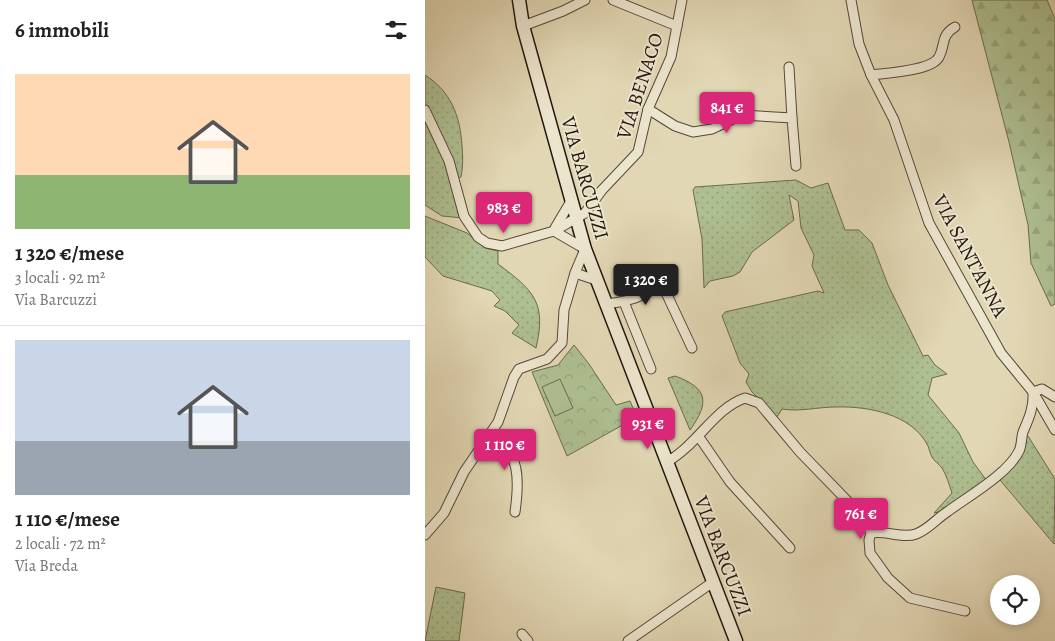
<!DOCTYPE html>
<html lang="it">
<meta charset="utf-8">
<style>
:root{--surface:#fff;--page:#f2f2f2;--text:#222;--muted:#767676;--line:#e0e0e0;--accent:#db2777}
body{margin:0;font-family:Alegreya,serif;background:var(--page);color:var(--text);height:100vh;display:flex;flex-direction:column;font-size:19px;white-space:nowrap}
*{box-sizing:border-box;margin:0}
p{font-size:16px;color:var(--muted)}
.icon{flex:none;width:28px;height:28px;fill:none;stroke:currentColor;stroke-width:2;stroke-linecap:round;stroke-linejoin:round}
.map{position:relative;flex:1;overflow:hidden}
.side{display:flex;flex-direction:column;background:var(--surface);width:425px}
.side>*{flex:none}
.buttons{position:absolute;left:565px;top:575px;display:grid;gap:10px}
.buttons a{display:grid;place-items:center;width:50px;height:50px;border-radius:50%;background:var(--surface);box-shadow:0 2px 8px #0003;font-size:25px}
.price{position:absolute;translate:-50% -42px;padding:0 11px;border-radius:5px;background:var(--accent);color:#fff;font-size:16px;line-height:32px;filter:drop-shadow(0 1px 2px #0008)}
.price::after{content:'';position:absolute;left:50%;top:30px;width:15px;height:11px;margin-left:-8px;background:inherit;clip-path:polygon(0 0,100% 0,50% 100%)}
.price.current{background:#222;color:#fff}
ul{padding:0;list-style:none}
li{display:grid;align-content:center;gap:10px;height:265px;padding:0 15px}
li+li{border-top:1px solid var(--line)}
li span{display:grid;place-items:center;height:155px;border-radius:0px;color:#555}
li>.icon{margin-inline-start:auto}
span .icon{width:90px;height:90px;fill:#fffc;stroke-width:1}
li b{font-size:21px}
h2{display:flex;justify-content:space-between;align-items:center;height:60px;padding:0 15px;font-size:21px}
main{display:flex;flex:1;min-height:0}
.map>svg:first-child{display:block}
</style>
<main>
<section class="side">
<h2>6 immobili<svg class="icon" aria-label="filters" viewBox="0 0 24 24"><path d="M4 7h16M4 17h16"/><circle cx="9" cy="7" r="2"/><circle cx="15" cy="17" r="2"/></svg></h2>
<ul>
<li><span style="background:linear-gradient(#ffd9b3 65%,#8fb573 0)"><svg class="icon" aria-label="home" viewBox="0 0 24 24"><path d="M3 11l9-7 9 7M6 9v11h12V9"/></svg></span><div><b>1 320 €/mese</b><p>3 locali · 92 m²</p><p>Via Barcuzzi</p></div></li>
<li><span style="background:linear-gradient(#c9d6e8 65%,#9aa5b1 0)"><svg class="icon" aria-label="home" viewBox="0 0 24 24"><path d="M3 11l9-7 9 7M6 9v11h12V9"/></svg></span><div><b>1 110 €/mese</b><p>2 locali · 72 m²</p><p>Via Breda</p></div></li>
</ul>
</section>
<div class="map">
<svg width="630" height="641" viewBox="0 0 630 641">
<defs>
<pattern id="grass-dots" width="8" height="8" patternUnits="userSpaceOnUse" patternTransform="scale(1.25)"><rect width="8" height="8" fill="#aebf91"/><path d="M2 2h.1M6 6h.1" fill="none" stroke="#96a37c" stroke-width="1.8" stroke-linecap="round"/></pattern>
<pattern id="forest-firs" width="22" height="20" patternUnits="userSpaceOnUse" patternTransform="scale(1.25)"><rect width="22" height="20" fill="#aebf91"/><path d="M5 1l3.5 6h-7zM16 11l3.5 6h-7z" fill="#96a37c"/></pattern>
<pattern id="park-crowns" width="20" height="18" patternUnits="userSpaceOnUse" patternTransform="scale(1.25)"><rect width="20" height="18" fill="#aebf91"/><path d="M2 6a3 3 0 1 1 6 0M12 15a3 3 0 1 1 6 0" fill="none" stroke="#96a37c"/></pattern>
</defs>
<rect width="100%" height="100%" fill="#e2d7b4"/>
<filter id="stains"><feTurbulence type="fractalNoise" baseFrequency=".004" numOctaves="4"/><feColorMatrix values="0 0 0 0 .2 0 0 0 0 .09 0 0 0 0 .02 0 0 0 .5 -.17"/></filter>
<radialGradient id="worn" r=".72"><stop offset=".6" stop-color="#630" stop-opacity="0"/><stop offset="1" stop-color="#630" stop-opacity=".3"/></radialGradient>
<!-- grass -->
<g fill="url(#grass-dots)" stroke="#6a6b50">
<path d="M0,75C26,92 35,115 37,146C38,156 38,167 36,177L30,179L0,107Z"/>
<polygon points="0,115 14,139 38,218 17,216 0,205"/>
<path d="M371,180L386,188L403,183L420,230H434L447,243L463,285L498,356L503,355L510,365L522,374L507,378L503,395L534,433L548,462L562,481L517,511L509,513L527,493C524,485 522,476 517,468C514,464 509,461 507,457C505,453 504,449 503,446C487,414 443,406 411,407C393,407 374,412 357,409L352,417L327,392L321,382L324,374L315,363L297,316L300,312L393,291L399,293L387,266L389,255L376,228L373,201L364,195L369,220L327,252L315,272L308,276L285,281L279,288L277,239L268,190L270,187Z"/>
<path d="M0,216L42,233L60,248L73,251V264C108,290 122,302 111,348L87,333L94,325L80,311L69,306L75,300L67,291L18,276L0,257Z"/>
<path d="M250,376C283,388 285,402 265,430L243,378Z"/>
<polygon points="603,436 630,479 629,544 575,480 600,437"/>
<polygon points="11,587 40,593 34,641 0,641"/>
</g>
<!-- forest -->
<polygon fill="url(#forest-firs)" stroke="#6a6b50" points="547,0 622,0 630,19 630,304 626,306 606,263 603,225 584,142"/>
<!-- park -->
<polygon fill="url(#park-crowns)" stroke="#6a6b50" points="149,345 164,364 191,405 205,401 212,417 142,456 107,372 133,365"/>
<!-- garden -->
<polygon fill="#aebf91" stroke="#6a6b50" points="135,379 148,408 130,416 117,387"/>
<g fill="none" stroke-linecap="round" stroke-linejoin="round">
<!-- street casing -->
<g stroke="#554738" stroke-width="11">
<g id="street">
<polyline points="188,0 252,26"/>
<polyline points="426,0 434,44 446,75 469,120 504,223 576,353 608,392 630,430"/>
<polyline points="98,26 138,11 160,0"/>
<polyline points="364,67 367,118"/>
<path d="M446,75C461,73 507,71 514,57C521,44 515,36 530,27"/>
<polyline points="223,109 250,126 268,132 287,129 316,115 367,118 371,166"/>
<polyline points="0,110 24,161 39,216 53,237 62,243 77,246 129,231 160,213 177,190 213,152 223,109 246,57 257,0"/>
<polyline points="130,228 146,201"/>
<polyline points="150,273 171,280"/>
<polyline points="236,282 267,348"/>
<polyline points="199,302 226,369"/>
<path d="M180,304C202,302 230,295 241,274"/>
<polyline points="608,392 617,389 630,397"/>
<path d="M69,430C94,458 95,476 90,512"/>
<polyline points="274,437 305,482 365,548"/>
<path d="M242,462C273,444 290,408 320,398L334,403L375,452L436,515L446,533C460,530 478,539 491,534C504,529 511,519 522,512C542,497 583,474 594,451C597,445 596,438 598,432C604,418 609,407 608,392"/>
<polyline points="446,533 444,540 445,553 463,578 485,598 540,611"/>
<polyline points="0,535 19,513 39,472 73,422 89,377 94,369 122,359 137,343 139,310 150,273 160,249 129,231"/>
<polyline points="97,634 103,641"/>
<polyline points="203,641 288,582"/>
</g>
</g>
<!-- secondary casing -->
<g stroke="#26170f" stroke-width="15">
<polyline id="secondary" points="94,0 98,26 160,249 311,641"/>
</g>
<!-- street -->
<use href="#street" stroke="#ece5ce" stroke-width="9"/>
<!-- secondary -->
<use href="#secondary" stroke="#ece5ce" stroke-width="12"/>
</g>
<g text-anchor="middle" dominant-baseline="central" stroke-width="4" stroke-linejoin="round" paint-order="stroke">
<!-- street labels -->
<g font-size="20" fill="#26170f" stroke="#ece5ce">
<text transform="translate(215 86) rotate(-72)">VIA BENACO</text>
<text transform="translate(160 178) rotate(74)">VIA BARCUZZI</text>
<text transform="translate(545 256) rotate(62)">VIA SANT'ANNA</text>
<text transform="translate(298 556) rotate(69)">VIA BARCUZZI</text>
</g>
</g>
<rect width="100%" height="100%" filter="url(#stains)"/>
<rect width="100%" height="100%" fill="url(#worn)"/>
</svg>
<div class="buttons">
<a><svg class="icon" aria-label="locate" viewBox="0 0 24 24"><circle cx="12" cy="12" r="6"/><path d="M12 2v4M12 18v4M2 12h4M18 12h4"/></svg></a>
</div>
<b class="price" style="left:302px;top:134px">841 €</b>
<b class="price" style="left:79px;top:234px">983 €</b>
<b class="price current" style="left:221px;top:306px">1 320 €</b>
<b class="price" style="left:223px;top:450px">931 €</b>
<b class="price" style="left:80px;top:471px">1 110 €</b>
<b class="price" style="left:436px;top:540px">761 €</b>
</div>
</main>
